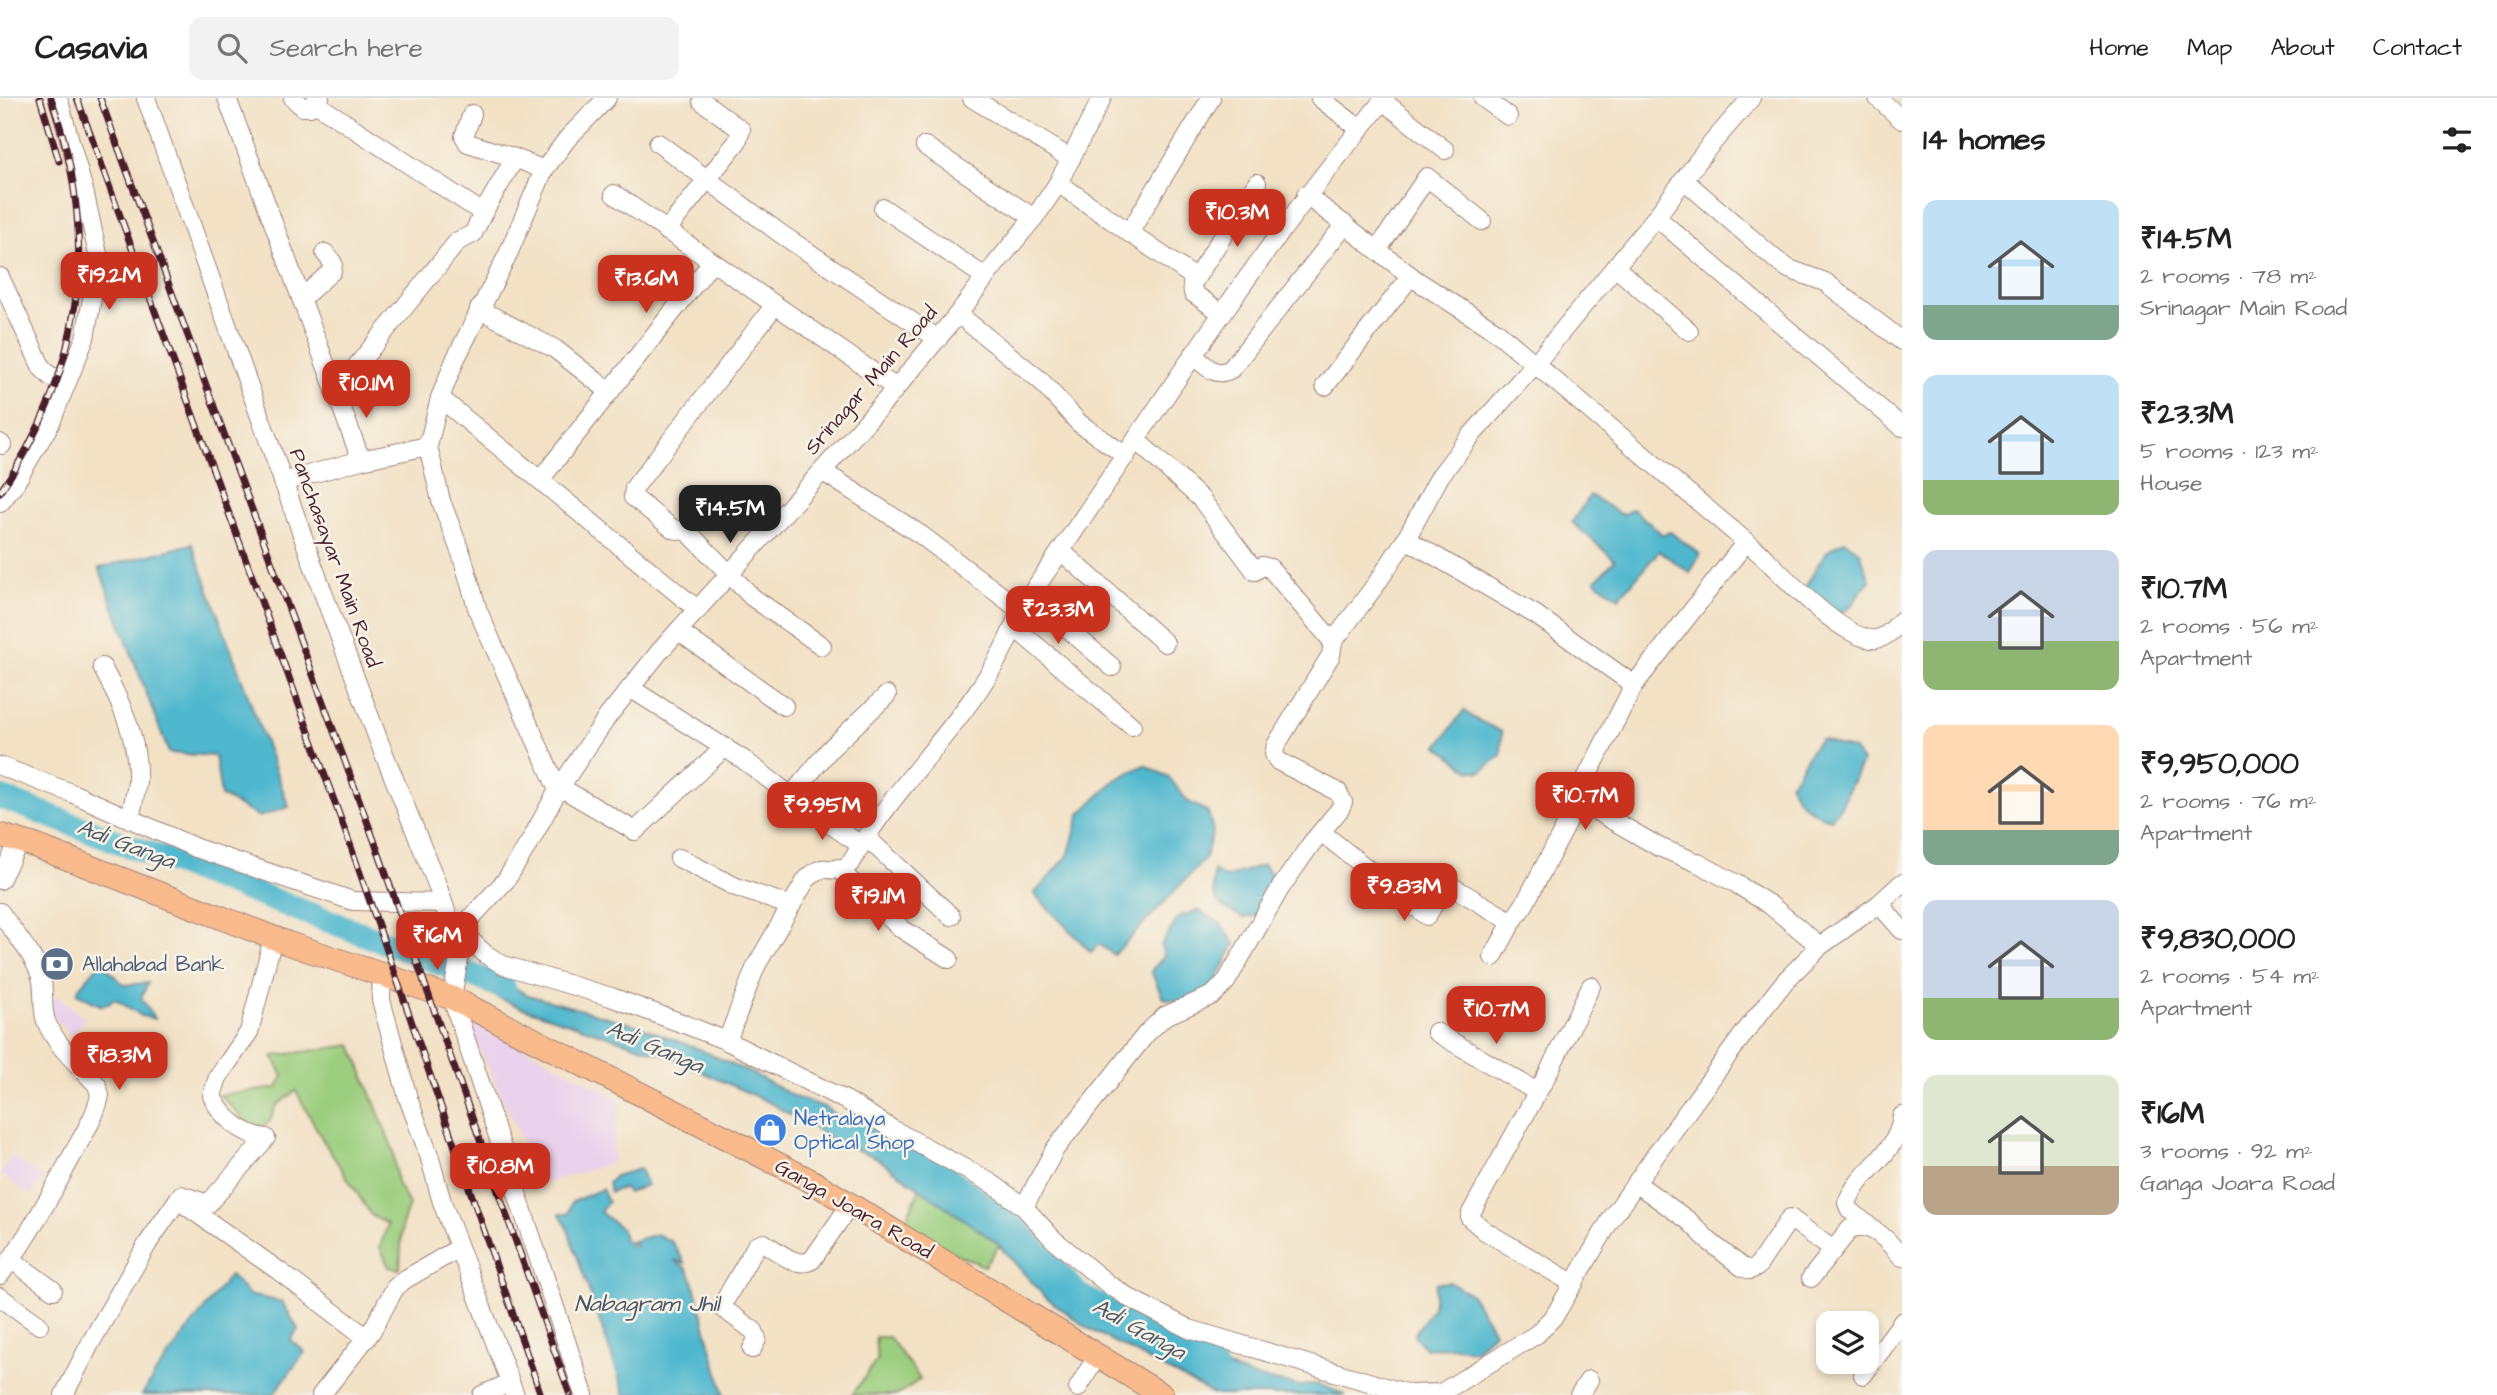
<!DOCTYPE html>
<meta charset="utf-8">
<style>
:root{--surface:#fff;--page:#f2f2f2;--text:#222;--muted:#767676;--line:#e0e0e0;--accent:#c8321e}
body{margin:0;font-family:"Architects Daughter",sans-serif;background:var(--page);color:var(--text);height:100vh;display:flex;flex-direction:column;font-size:26px;white-space:nowrap}
*{box-sizing:border-box;margin:0}
p{font-size:23px;color:var(--muted)}
.icon{flex:none;width:38px;height:38px;fill:none;stroke:currentColor;stroke-width:2;stroke-linecap:round;stroke-linejoin:round}
.map{position:relative;flex:1;overflow:hidden}
.side{display:flex;flex-direction:column;background:var(--surface);width:595px}
.side>*{flex:none}
.fabs{position:absolute;left:1816px;top:1213px;display:grid;gap:14px}
.fabs a{display:grid;place-items:center;width:63px;height:63px;border-radius:14px;background:var(--surface);box-shadow:0 4px 10px #0003;font-size:35px}
.price{position:absolute;translate:-50% -60px;padding:0 16px;border-radius:14px;background:var(--accent);color:#fff;font-size:23px;line-height:46px;filter:drop-shadow(0 2px 4px #0008)}
.price::after{content:'';position:absolute;left:50%;top:42px;width:21px;height:16px;margin-left:-10px;background:inherit;clip-path:polygon(0 0,100% 0,50% 100%)}
.price.active{background:#222;color:#fff}
ul{padding:0;list-style:none}
li{display:flex;align-items:center;gap:21px;height:175px;padding:0 21px}
li span{display:grid;place-items:center;flex:none;width:196px;height:140px;border-radius:14px;color:#555}
li>.icon{margin-inline-start:auto}
span .icon{width:84px;height:84px;fill:#fffc;stroke-width:1}
li b{font-size:30px}
h2{display:flex;justify-content:space-between;align-items:center;height:84px;padding:0 21px;font-size:30px}
header{display:flex;align-items:center;gap:42px;box-sizing:border-box;height:98px;padding:0 35px;background:var(--surface);border-bottom:2px solid var(--line)}
header strong{font-size:33px}
nav{display:flex;gap:38px;margin-inline-start:auto;font-size:24px}
.search{width:490px;height:63px;background:var(--page);display:flex;align-items:center;gap:18px;box-sizing:border-box;padding:0 24px;border-radius:14px;color:var(--muted);font-size:26px}
main{display:flex;flex:1;min-height:0}
.map>svg:first-child{display:block}
</style>
<header>
<strong>Casavia</strong>
<div class="search"><svg class="icon" aria-label="search" viewBox="0 0 24 24"><circle cx="10" cy="10" r="6"/><path d="M15 15l6 6"/></svg>Search here</div>
<nav><a>Home</a><a>Map</a><a>About</a><a>Contact</a></nav>
</header>
<main>
<div class="map">
<svg width="1902" height="1297" viewBox="0 0 1902 1297">
<rect width="100%" height="100%" fill="#f7f3e8"/>
<filter id="ink" filterUnits="userSpaceOnUse"><feTurbulence type="fractalNoise" baseFrequency=".0143" numOctaves="2"/><feDisplacementMap in="SourceGraphic" scale="14" xChannelSelector="R" yChannelSelector="G"/><feConvolveMatrix kernelMatrix="1 2 1 2 8 2 1 2 1" color-interpolation-filters="sRGB"/></filter>
<filter id="wash" filterUnits="userSpaceOnUse"><feTurbulence type="fractalNoise" baseFrequency=".00686" numOctaves="4" result="noise"/><feDisplacementMap in="SourceGraphic" scale="28" xChannelSelector="R" yChannelSelector="G"/><feGaussianBlur stdDeviation="1.57" result="paint"/><feColorMatrix in="noise" values="0 0 0 0 0 0 0 0 0 0 0 0 0 0 0 0 0 1.4 0 .05"/><feComposite in="paint" operator="in"/></filter>
<g filter="url(#wash)">
<rect width="100%" height="100%" fill="#f2e1c5"/>
<!-- built -->
<g fill="#ead1ec">
<polygon points="56,897 84,920 72,939 50,914"/>
<polygon points="464,916 620,1002 612,1065 542,1086"/>
<polygon points="12,1058 43,1080 30,1097 0,1076"/>
</g>
<!-- green -->
<g fill="#9bce7e" stroke="#727654" stroke-width="2">
<polygon points="352,947 393,1052 397,1085 409,1106 402,1127 400,1171 389,1169 380,1149 388,1126 372,1118 324,1044 296,993 276,1008 270,1023 256,1034 220,997 277,990 283,978 273,958"/>
<polygon points="921,1089 1002,1144 984,1168 943,1150 904,1125"/>
<polygon points="875,1239 889,1239 920,1281 898,1297 852,1297 877,1262"/>
</g>
<!-- water -->
<g fill="#50b8ce" stroke="#4d6c7c" stroke-width="2">
<polygon points="1590,397 1622,417 1633,411 1663,437 1670,434 1700,456 1690,475 1659,453 1619,500 1595,483 1615,462 1572,424"/>
<path d="M1845,443L1860,454L1870,483C1855,496 1858,506 1841,516L1825,513L1805,490C1819,468 1820,453 1845,443Z"/>
<polygon points="192,446 289,709 259,719 221,698 215,658 169,655 99,470"/>
<polygon points="1464,612 1472,619 1502,634 1501,657 1481,674 1469,672 1438,648"/>
<path d="M1820,641L1854,652L1862,664L1841,708L1831,721C1811,716 1797,705 1790,686C1802,671 1807,654 1820,641Z"/>
<polygon points="1144,667 1169,679 1187,703 1208,714 1213,733 1205,761 1114,857 1099,846 1091,854 1034,796 1068,758 1080,716 1115,682"/>
<path d="M1263,767L1276,783L1263,798L1260,817L1244,820C1218,807 1210,804 1214,773L1225,780Z"/>
<polygon points="1198,812 1221,826 1235,846 1213,889 1188,905 1163,900 1151,873 1164,858 1161,847 1179,819"/>
<polygon points="101,864 124,887 148,885 141,900 155,921 142,918 115,901 102,908 78,896 78,891"/>
<polygon points="470,867 478,869 528,897 636,927 699,951 761,980 795,999 824,1009 883,1050 906,1059 950,1084 1022,1141 1087,1201 1132,1231 1183,1255 1258,1280 1301,1288 1318,1286 1346,1297 1218,1297 1211,1295 1089,1231 1044,1198 997,1145 875,1059 835,1043 768,1004 665,957 520,909 476,890"/>
<polygon points="640,1071 647,1087 628,1095 624,1090 610,1094 608,1085 615,1078"/>
<polygon points="602,1091 608,1104 600,1114 622,1131 624,1142 632,1149 636,1147 630,1144 657,1136 672,1144 685,1165 674,1162 687,1171 693,1183 724,1297 625,1297 567,1129 560,1116 568,1116 572,1104"/>
<polygon points="230,1177 249,1197 282,1204 298,1231 291,1242 305,1254 273,1297 142,1297 157,1273"/>
<polygon points="1450,1184 1471,1196 1494,1233 1475,1253 1459,1249 1425,1250 1414,1237 1433,1209 1436,1185"/>
</g>
<g fill="none" stroke-linecap="round" stroke-linejoin="round">
<!-- river -->
<g stroke="#50b8ce" stroke-width="24">
<polyline points="0,699 504,889"/>
<polyline points="841,1029 937,1071 1018,1132 1079,1197 1215,1270"/>
</g>
</g>
</g>
<g filter="url(#ink)">
<g fill="none" stroke-linecap="round" stroke-linejoin="round">
<!-- minor casing -->
<g stroke="#9e8078" stroke-width="20">
<g id="minor">
<polyline points="146,0 322,492 380,646 436,784 460,854 452,900 584,1297"/>
<polyline points="227,0 361,362"/>
<polyline points="293,0 303,9 310,9 320,0"/>
<polyline points="972,0 1071,61"/>
<polyline points="1483,0 1508,18"/>
<polyline points="1878,0 1902,22"/>
<polyline points="1383,3 1445,52"/>
<polyline points="315,5 483,115 473,136 458,143 335,295"/>
<polyline points="472,16 464,38 468,45 515,60"/>
<polyline points="1360,31 1385,0"/>
<polyline points="658,45 781,136 938,241"/>
<polyline points="925,48 1034,120"/>
<polyline points="544,72 567,41 607,0"/>
<polyline points="1684,82 1776,162 1789,171 1825,184 1902,243"/>
<polyline points="1058,85 1195,180"/>
<polyline points="614,96 896,290"/>
<path d="M1306,97L1416,182L1497,234L1763,458C1783,478 1847,545 1876,541C1887,540 1895,529 1902,522"/>
<polyline points="883,110 985,179"/>
<polyline points="1656,119 1902,329"/>
<polyline points="666,133 737,44 741,32 702,3"/>
<polyline points="1129,135 1211,0"/>
<polyline points="1378,151 1427,79 1482,123"/>
<polyline points="1615,169 1689,233"/>
<polyline points="0,179 42,270 51,279 69,279"/>
<polyline points="302,200 332,173 333,165 325,155"/>
<polyline points="775,207 634,390 633,399 673,431 688,434 752,499 822,548"/>
<polyline points="479,211 555,251 610,294"/>
<polyline points="958,216 1040,282 1079,325 1126,358"/>
<polyline points="1223,216 1193,195 1192,186 1257,85"/>
<path d="M1193,257C1206,268 1215,280 1231,271L1345,126"/>
<polyline points="1325,288 1411,178"/>
<polyline points="440,300 698,512"/>
<polyline points="1136,342 1201,401 1255,473 1262,468 1270,470 1333,544"/>
<polyline points="0,345 2,347"/>
<polyline points="428,348 440,300 455,262 508,156 544,72 515,60 483,115"/>
<polyline points="822,373 921,437 1020,512"/>
<polyline points="540,382 712,164"/>
<polyline points="283,384 361,362 428,348 441,403 462,458 478,513 558,692"/>
<polyline points="0,405 14,387 50,326 85,240 99,161 85,97 58,0"/>
<polyline points="1406,441 1536,517 1634,587"/>
<polyline points="1061,453 1165,545"/>
<polyline points="1030,498 1112,569"/>
<polyline points="1014,529 1132,628"/>
<polyline points="678,533 784,608"/>
<path d="M102,569C121,605 139,641 137,683C136,696 132,709 130,721"/>
<path d="M630,590L744,662L809,712L861,747C856,755 853,767 843,770C825,776 827,762 806,782L756,868L727,943"/>
<polyline points="0,668 74,696 196,750 353,803 443,805"/>
<polyline points="560,689 635,733 725,649"/>
<polyline points="791,698 830,651 887,597"/>
<polyline points="1579,703 1659,749 1698,765 1735,785 1770,807 1820,848"/>
<polyline points="1321,734 1427,818 1446,785 1512,824"/>
<polyline points="866,739 951,818"/>
<path d="M861,747C910,668 989,603 1020,512C1132,351 1236,184 1360,31L1320,0"/>
<polyline points="679,760 736,789 791,808"/>
<polyline points="838,770 869,802 902,831 949,861"/>
<polyline points="0,782 19,744"/>
<polyline points="1879,806 1902,832"/>
<path d="M0,814C13,834 34,856 41,879C45,893 41,908 46,923C55,947 80,968 97,987L100,997C96,1018 83,1037 73,1056C51,1097 28,1139 0,1177"/>
<polyline points="453,833 465,837 485,856 503,867 611,899 684,926 727,943 849,1004 892,1031 991,1085 1024,1109 1053,1141 1108,1186 1131,1201 1189,1231 1409,1296 1441,1295 1537,1236 1555,1217 1611,1121 1657,1055 1745,934 1785,883 1820,848 1879,806 1902,785"/>
<polyline points="465,837 469,822 506,782 531,742 558,692 608,618 660,553 886,302 958,216 991,172 1040,112 1058,85 1102,0"/>
<polyline points="1493,859 1512,824 1524,807 1579,703 1580,692 1634,587 1746,444"/>
<polyline points="382,877 381,902 408,1000 429,1057 442,1104 515,1297"/>
<polyline points="1436,934 1537,994"/>
<polyline points="1636,1085 1689,1123 1710,1144 1742,1169 1750,1172 1757,1169 1790,1120 1833,1152"/>
<polyline points="178,1102 279,1173 367,1240"/>
<polyline points="1024,1109 1055,1051 1146,936 1165,918 1213,897 1226,884 1281,789 1311,746 1340,711 1343,704 1338,694 1278,663 1274,656 1276,647 1331,557 1333,544 1377,485 1406,441 1440,378 1469,340 1535,266 1656,119 1707,51 1751,0"/>
<path d="M1871,1130L1850,1112L1847,1105C1859,1071 1897,1059 1902,1018"/>
<polyline points="12,1162 53,1192"/>
<path d="M1811,1180L1850,1131C1873,1122 1888,1144 1902,1159"/>
<polyline points="1574,1186 1485,1133 1470,1120 1471,1115 1547,977 1591,888"/>
<polyline points="0,1199 39,1227"/>
<path d="M752,1251L757,1241L754,1233L721,1209L756,1148L764,1145C778,1153 796,1171 812,1162L850,1107"/>
<polyline points="1863,1277 1902,1224"/>
<polyline points="1078,1290 1097,1258"/>
<path d="M64,1297L91,1244L148,1145L181,1097L208,1106L266,1040C242,1036 222,1020 212,998L218,979L249,934L273,840"/>
<polyline points="321,1297 371,1234 395,1190 404,1182 459,1150"/>
<polyline points="482,1297 510,1285"/>
<polyline points="1579,1297 1589,1282"/>
</g>
</g>
<!-- major casing -->
<g stroke="#9e8078" stroke-width="25">
<polyline id="major" points="0,737 33,747 287,845 452,900 813,1084 1162,1297"/>
</g>
<!-- minor -->
<use href="#minor" stroke="#fff" stroke-width="18"/>
<!-- major -->
<use href="#major" stroke="#fabb8c" stroke-width="23"/>
<!-- rail casing -->
<g stroke="#4a1f2b" stroke-width="7">
<g id="rail">
<polyline points="40,0 59,63"/>
<polyline points="77,0 351,749 541,1297"/>
<polyline points="100,0 374,742 570,1297"/>
<path d="M0,394C84,273 100,138 51,0"/>
</g>
</g>
<!-- rail -->
<use href="#rail" stroke="#f7f3e8" stroke-width="4.5" stroke-dasharray="13" stroke-linecap="butt"/>
</g>
</g>
<!-- icons -->
<defs>
<g id="bank-disc" transform="scale(1.75)"><circle r="9.5" fill="#5c6f8a" stroke="#f7f3e8"/><path d="M-6-4H6V4H-6ZM0-2.3a2.3 2.3 0 1 0 0 4.6a2.3 2.3 0 1 0 0-4.6Z" fill="#fff"/></g>
<g id="shop-disc" transform="scale(1.75)"><circle r="9.5" fill="#3f7fe0" stroke="#f7f3e8"/><path d="M-5-2.5h2.3a2.7 3.5 0 0 1 5.4 0H5L5.5 6h-11ZM-1.5-2.5h3a1.5 2.3 0 0 0-3 0Z" fill="#fff"/></g>
</defs>
<g fill-rule="evenodd">
<use href="#bank-disc" x="57" y="866"/>
<use href="#shop-disc" x="770" y="1032"/>
</g>
<g text-anchor="middle" dominant-baseline="central" stroke-width="5" stroke-linejoin="round" paint-order="stroke">
<!-- street labels -->
<g font-size="21" fill="#4a1f2b" stroke="#f7f3e8">
<text transform="translate(871 282) rotate(-49)">Srinagar Main Road</text>
<text transform="translate(335 460) rotate(70)">Panchasayar Main Road</text>
<text transform="translate(854 1111) rotate(30)">Ganga Joara Road</text>
</g>
<!-- service labels -->
<g font-size="21" fill="#4e5e75" stroke="#f7f3e8" text-anchor="start">
<text x="82" y="866">Allahabad Bank</text>
</g>
<!-- shop labels -->
<g font-size="21" fill="#366cbe" stroke="#f7f3e8" text-anchor="start">
<text x="794" y="1020">Netralaya<tspan x="794" dy="24">Optical Shop</tspan></text>
</g>
<!-- water labels -->
<g font-size="23" font-style="italic" fill="#4c5564" stroke="#f7f3e8">
<text transform="translate(126 746) rotate(21)">Adi Ganga</text>
<text transform="translate(655 949) rotate(23)">Adi Ganga</text>
<text x="647" y="1206">Nabagram Jhil</text>
<text transform="translate(1139 1231) rotate(29)">Adi Ganga</text>
</g>
</g>
</svg>
<div class="fabs">
<a><svg class="icon" aria-label="layers" viewBox="0 0 24 24"><path d="M12 4l9 5-9 5-9-5zM3 14l9 5 9-5"/></svg></a>
</div>
<b class="price" style="left:1237px;top:151px">₹10.3M</b>
<b class="price" style="left:109px;top:214px">₹19.2M</b>
<b class="price" style="left:646px;top:217px">₹13.6M</b>
<b class="price" style="left:366px;top:322px">₹10.1M</b>
<b class="price active" style="left:730px;top:447px">₹14.5M</b>
<b class="price" style="left:1058px;top:548px">₹23.3M</b>
<b class="price" style="left:1585px;top:734px">₹10.7M</b>
<b class="price" style="left:822px;top:744px">₹9.95M</b>
<b class="price" style="left:1404px;top:825px">₹9.83M</b>
<b class="price" style="left:878px;top:835px">₹19.1M</b>
<b class="price" style="left:437px;top:874px">₹16M</b>
<b class="price" style="left:1496px;top:948px">₹10.7M</b>
<b class="price" style="left:119px;top:994px">₹18.3M</b>
<b class="price" style="left:500px;top:1105px">₹10.8M</b>
</div>
<section class="side">
<h2>14 homes<svg class="icon" aria-label="filters" viewBox="0 0 24 24"><path d="M4 7h16M4 17h16"/><circle cx="9" cy="7" r="2"/><circle cx="15" cy="17" r="2"/></svg></h2>
<ul>
<li><span style="background:linear-gradient(#bfe0f5 75%,#7fa58c 0)"><svg class="icon" aria-label="home" viewBox="0 0 24 24"><path d="M3 11l9-7 9 7M6 9v11h12V9"/></svg></span><div><b>₹14.5M</b><p>2 rooms · 78 m²</p><p>Srinagar Main Road</p></div></li>
<li><span style="background:linear-gradient(#bfe0f5 75%,#8fb573 0)"><svg class="icon" aria-label="home" viewBox="0 0 24 24"><path d="M3 11l9-7 9 7M6 9v11h12V9"/></svg></span><div><b>₹23.3M</b><p>5 rooms · 123 m²</p><p>House</p></div></li>
<li><span style="background:linear-gradient(#c9d6e8 65%,#8fb573 0)"><svg class="icon" aria-label="home" viewBox="0 0 24 24"><path d="M3 11l9-7 9 7M6 9v11h12V9"/></svg></span><div><b>₹10.7M</b><p>2 rooms · 56 m²</p><p>Apartment</p></div></li>
<li><span style="background:linear-gradient(#ffd9b3 75%,#7fa58c 0)"><svg class="icon" aria-label="home" viewBox="0 0 24 24"><path d="M3 11l9-7 9 7M6 9v11h12V9"/></svg></span><div><b>₹9,950,000</b><p>2 rooms · 76 m²</p><p>Apartment</p></div></li>
<li><span style="background:linear-gradient(#c9d6e8 70%,#8fb573 0)"><svg class="icon" aria-label="home" viewBox="0 0 24 24"><path d="M3 11l9-7 9 7M6 9v11h12V9"/></svg></span><div><b>₹9,830,000</b><p>2 rooms · 54 m²</p><p>Apartment</p></div></li>
<li><span style="background:linear-gradient(#dfe7d0 65%,#b9a48a 0)"><svg class="icon" aria-label="home" viewBox="0 0 24 24"><path d="M3 11l9-7 9 7M6 9v11h12V9"/></svg></span><div><b>₹16M</b><p>3 rooms · 92 m²</p><p>Ganga Joara Road</p></div></li>
</ul>
</section>
</main>
